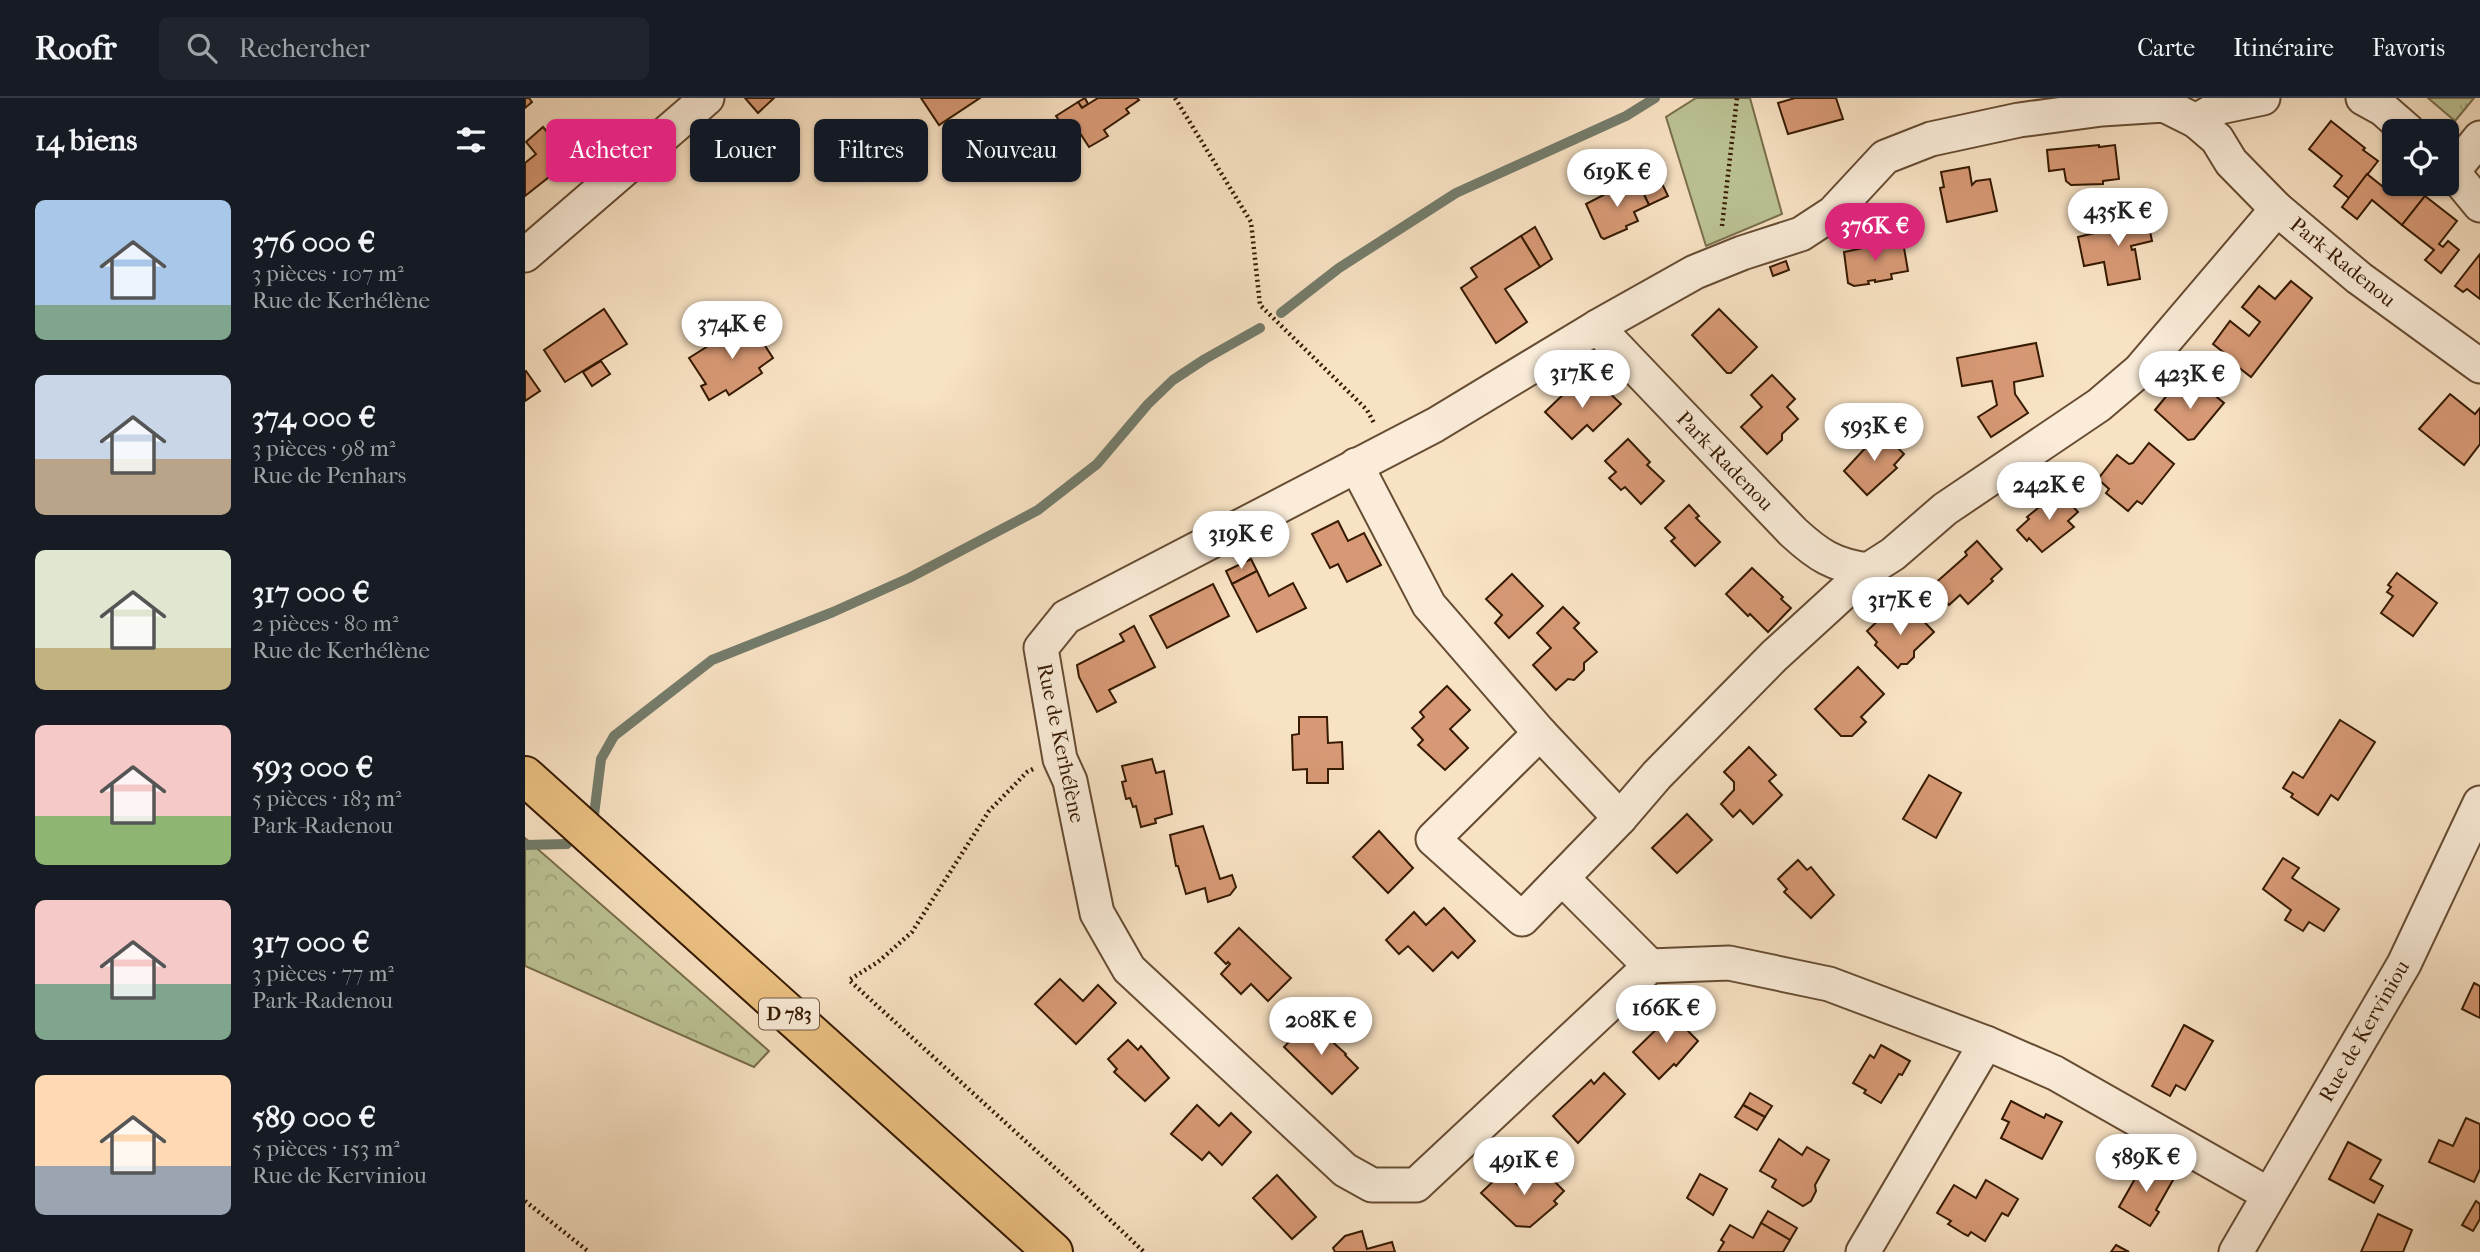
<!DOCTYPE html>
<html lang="fr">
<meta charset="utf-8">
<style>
:root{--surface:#171b24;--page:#20242c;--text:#f1f3f6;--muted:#9ea1a6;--line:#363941;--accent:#db2777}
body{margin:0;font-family:"IM FELL French Canon",serif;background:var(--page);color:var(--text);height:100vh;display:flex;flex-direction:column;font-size:26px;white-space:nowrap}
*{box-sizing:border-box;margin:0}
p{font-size:23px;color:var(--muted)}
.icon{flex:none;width:38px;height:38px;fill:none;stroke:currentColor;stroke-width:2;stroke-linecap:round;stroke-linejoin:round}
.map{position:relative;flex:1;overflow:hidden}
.sheet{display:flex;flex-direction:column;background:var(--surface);width:525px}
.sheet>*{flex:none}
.hud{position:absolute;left:21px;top:21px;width:665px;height:63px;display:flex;gap:14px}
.tools{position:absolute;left:1857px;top:21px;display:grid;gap:14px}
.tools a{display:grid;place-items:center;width:77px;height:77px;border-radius:10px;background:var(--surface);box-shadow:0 2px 5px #0004;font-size:35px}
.price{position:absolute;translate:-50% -60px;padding:0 16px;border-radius:24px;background:#fff;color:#222;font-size:23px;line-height:46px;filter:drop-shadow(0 2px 4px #0008)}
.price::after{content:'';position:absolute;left:50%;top:42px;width:21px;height:16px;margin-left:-10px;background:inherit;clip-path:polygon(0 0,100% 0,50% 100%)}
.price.selected{background:var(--accent);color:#fff}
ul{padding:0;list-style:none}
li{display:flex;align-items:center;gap:21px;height:175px;padding:0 35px}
li span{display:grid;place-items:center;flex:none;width:196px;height:140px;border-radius:10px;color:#555}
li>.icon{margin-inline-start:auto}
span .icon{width:84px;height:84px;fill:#fffc;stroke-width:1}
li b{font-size:30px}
h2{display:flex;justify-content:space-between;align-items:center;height:84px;padding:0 35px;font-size:30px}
.pill{padding:0 24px;border-radius:10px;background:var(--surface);box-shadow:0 2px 5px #0004;font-size:24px;line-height:63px}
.pill.selected{background:var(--accent);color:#fff}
header{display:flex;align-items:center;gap:42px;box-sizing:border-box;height:98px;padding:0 35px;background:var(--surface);border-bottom:2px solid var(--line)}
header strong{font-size:33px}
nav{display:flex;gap:38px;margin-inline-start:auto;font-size:24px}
.search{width:490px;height:63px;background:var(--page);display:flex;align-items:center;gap:18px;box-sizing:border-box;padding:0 24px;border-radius:10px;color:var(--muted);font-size:26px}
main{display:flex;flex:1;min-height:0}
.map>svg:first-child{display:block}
</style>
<header>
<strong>Roofr</strong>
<div class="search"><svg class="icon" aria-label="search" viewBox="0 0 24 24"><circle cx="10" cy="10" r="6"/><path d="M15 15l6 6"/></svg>Rechercher</div>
<nav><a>Carte</a><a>Itinéraire</a><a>Favoris</a></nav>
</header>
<main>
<section class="sheet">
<h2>14 biens<svg class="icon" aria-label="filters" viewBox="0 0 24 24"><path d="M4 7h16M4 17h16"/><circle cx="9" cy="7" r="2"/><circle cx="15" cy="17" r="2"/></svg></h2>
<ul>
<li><span style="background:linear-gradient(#a9c7e8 75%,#7fa58c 0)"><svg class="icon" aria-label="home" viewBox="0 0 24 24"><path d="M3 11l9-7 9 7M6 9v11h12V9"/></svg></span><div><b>376 000 €</b><p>3 pièces · 107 m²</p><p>Rue de Kerhélène</p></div></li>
<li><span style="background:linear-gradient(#c9d6e8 60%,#b9a48a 0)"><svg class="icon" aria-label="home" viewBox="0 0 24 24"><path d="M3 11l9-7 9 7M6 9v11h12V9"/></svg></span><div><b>374 000 €</b><p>3 pièces · 98 m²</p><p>Rue de Penhars</p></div></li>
<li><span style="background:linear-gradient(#dfe7d0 70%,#c2b280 0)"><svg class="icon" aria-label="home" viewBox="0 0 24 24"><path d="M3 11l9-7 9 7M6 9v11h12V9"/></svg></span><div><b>317 000 €</b><p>2 pièces · 80 m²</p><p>Rue de Kerhélène</p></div></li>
<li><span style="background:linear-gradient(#f6c9c9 65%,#8fb573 0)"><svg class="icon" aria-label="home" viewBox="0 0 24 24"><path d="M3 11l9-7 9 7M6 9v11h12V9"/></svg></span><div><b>593 000 €</b><p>5 pièces · 183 m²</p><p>Park-Radenou</p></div></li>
<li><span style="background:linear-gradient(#f6c9c9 60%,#7fa58c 0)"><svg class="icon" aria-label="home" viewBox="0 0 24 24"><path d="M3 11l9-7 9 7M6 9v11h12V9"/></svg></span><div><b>317 000 €</b><p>3 pièces · 77 m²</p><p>Park-Radenou</p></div></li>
<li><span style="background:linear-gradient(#ffd9b3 65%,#9aa5b1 0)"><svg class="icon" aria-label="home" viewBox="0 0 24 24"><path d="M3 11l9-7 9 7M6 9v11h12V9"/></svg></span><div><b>589 000 €</b><p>5 pièces · 153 m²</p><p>Rue de Kerviniou</p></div></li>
</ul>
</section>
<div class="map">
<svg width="1955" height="1154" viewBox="0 0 1955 1154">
<defs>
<pattern id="grass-tufts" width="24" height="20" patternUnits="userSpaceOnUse" patternTransform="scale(1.75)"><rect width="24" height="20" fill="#bcc395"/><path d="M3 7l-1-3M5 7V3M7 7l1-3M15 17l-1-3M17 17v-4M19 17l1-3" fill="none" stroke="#a2a77f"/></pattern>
<pattern id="forest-crowns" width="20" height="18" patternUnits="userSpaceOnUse" patternTransform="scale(1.75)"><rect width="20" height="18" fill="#bcc395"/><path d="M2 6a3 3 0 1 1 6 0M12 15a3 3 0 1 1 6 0" fill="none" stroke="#a2a77f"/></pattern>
</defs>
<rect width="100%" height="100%" fill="#f8e2c4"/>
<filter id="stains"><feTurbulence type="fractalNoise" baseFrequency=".00286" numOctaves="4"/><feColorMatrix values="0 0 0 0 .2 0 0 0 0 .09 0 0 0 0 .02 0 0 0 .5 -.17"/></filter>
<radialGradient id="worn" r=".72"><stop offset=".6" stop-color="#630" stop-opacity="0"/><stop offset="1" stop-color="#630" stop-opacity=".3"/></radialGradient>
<!-- grass -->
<polygon fill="url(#grass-tufts)" stroke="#796e4b" stroke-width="2" points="1903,0 1949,0 1930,23"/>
<!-- forest -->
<polygon fill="url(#forest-crowns)" stroke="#796e4b" stroke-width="2" points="0,740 244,953 229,969 0,868"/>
<!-- park -->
<polygon fill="#bcc395" stroke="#796e4b" stroke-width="2" points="1171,0 1225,0 1257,116 1181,148 1141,19"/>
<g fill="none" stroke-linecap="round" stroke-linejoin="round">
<!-- stream -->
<g stroke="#747c6b" stroke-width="10">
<polyline points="756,215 814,170 931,95 1101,18 1130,0"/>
<polyline points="68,725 76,661 89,638 187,562 308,514 384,480 513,412 572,366 623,306 648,282 680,261 735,230"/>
<polyline points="0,747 42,746"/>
</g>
</g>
<!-- building -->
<g fill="#d79975" stroke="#361a01" stroke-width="2">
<polygon points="0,0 4,0 7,4 0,10"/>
<polygon points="220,0 249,0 233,15"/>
<polygon points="396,0 455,0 414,27"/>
<polygon points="560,0 563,6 557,10 553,4"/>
<polygon points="573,0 612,0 614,2 601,11 604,15 579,32 583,38 564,49 551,29 542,34 531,18 553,4 557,10"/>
<polygon points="1270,0 1311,0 1318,21 1263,36 1253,5"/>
<polygon points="1806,23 1840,50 1838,52 1853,63 1824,100 1809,88 1817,78 1784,51"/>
<polygon points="18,29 28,41 39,32 57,53 0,98 0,65 11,56 1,44"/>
<polygon points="1574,47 1574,49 1590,47 1594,81 1578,83 1578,86 1546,87 1541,83 1539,71 1524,73 1522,52"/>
<polygon points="1444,69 1447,87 1451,83 1465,81 1472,113 1422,124 1415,90 1419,89 1416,74"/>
<polygon points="1130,71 1143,98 1124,107 1111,80"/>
<polygon points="1868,73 1869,86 1885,86 1900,98 1877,127 1847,102 1832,121 1817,109 1842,76 1857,88"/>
<polygon points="1111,80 1124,107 1109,114 1113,123 1101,128 1102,131 1079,141 1076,139 1061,106"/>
<polygon points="1900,98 1932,123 1914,146 1918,149 1923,143 1934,152 1916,175 1900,162 1909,152 1877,127"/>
<polygon points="1620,110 1627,143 1606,148 1607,152 1610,151 1615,181 1583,187 1579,164 1559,168 1553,139 1603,127 1600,113"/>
<polygon points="1010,129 1027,161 1015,169 996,138"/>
<polygon points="996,138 1015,169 980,191 1002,224 971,245 936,190 952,179 946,170"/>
<polygon points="1360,143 1360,147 1378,144 1383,173 1366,176 1367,181 1350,184 1350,182 1343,183 1344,186 1329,188 1323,185 1319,154 1343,149 1343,146"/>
<polygon points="1955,156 1955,201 1942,191 1938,194 1930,188"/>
<polygon points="1261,163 1264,172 1248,178 1245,169"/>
<polygon points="1766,183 1787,200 1726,279 1700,259 1702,257 1688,246 1705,223 1724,238 1735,224 1717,209 1734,188 1750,201"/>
<polygon points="79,211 102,246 40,284 19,252"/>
<polygon points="1194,211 1232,249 1206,275 1202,275 1167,237"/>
<polygon points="228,218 238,233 233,237 248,260 234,270 237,275 204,297 201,292 184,302 176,288 181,286 164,260 191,243 195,248 212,237 208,232"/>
<polygon points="1511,245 1518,278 1489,284 1490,296 1503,315 1466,339 1453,319 1472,307 1467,283 1437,288 1432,260"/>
<polygon points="76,263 85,276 67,288 58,274"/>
<polygon points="1,273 15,293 0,303 0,274"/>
<polygon points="1247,277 1270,301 1262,309 1273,321 1257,336 1257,342 1242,356 1216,329 1237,309 1226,297"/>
<polygon points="1075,286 1096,306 1068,333 1062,327 1047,341 1020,314 1047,288 1059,301"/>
<polygon points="1676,286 1699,305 1669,341 1663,342 1630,312 1648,290 1663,302"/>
<polygon points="1925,296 1950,316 1955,310 1955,346 1939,367 1894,331"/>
<polygon points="1356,333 1379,356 1369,367 1372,370 1342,397 1319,373"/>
<polygon points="1103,341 1125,364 1122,367 1139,383 1116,406 1100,389 1096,392 1084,380 1091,374 1080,363"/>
<polygon points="1624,345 1649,366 1617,406 1612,403 1603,413 1581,395 1584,391 1573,381 1592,357 1604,366 1608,365"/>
<polygon points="1534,393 1553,414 1543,423 1549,429 1517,454 1504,440 1502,443 1492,432 1504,421 1502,419"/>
<polygon points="1164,407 1174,418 1171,420 1195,444 1170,468 1146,443 1150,440 1140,430"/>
<polygon points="813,423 823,443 839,435 856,467 822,484 813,466 805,470 787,436"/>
<polygon points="1452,443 1477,471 1466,481 1468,483 1443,506 1435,497 1424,507 1407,488 1442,457 1440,454"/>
<polygon points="726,461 732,473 707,486 701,473"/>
<polygon points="1227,470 1258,499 1256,501 1266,510 1243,534 1225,516 1223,518 1201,496"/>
<polygon points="732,473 744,498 768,485 781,510 732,534 707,486"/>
<polygon points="1872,475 1912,505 1888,538 1856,515 1868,498 1862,494 1866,489 1863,487"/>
<polygon points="987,476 1018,508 984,540 970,525 977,517 961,501"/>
<polygon points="688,486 704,518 642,550 625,518"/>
<polygon points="1038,509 1054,525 1049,530 1072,554 1059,565 1059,572 1049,582 1043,581 1031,592 1008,567 1026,550 1012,535"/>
<polygon points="1387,511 1409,534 1389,553 1389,559 1382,566 1376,566 1373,570 1350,547 1352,544 1342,533 1360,516 1371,527"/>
<polygon points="609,528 630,569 584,592 591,604 572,614 554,579 552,567 599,543 595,536"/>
<polygon points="1333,569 1359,596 1336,619 1341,624 1327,638 1316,638 1290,611"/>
<polygon points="922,588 945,612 925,631 943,650 920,672 893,647 898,642 887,630 899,619 895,614"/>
<polygon points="774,619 802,619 803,645 817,644 818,671 803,671 803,685 782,685 782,671 768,672 767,637 774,636"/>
<polygon points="1815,622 1850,644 1813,702 1806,697 1793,717 1766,699 1768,696 1758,690 1768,674 1778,680"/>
<polygon points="1224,649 1251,677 1244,683 1257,697 1228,726 1215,712 1208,719 1196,706 1209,692 1209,684 1199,674"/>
<polygon points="627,661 631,675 639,673 647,716 630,721 631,725 616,729 611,708 608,709 605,700 601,701 597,684 601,683 597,668"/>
<polygon points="1404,677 1436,695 1411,740 1378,721"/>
<polygon points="1162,716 1187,742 1152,775 1127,750"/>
<polygon points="678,728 695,781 707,777 711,789 705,797 683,804 680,790 661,796 653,768 651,768 645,737"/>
<polygon points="854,733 888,770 863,795 828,759"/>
<polygon points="1758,760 1774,770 1767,780 1814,811 1799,833 1784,824 1778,833 1760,822 1766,812 1738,791"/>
<polygon points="1273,762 1282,772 1286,769 1309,797 1286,820 1259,794 1262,791 1253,781"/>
<polygon points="919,810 950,843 933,860 927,854 908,873 883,848 874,856 861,842 889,814 901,827"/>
<polygon points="714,830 766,880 743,903 726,886 716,896 696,876 705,866 703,864 701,866 690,855"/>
<polygon points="535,881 558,903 573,887 591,905 551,946 510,906"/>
<polygon points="1949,885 1955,888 1955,920 1937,911"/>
<polygon points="1149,911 1163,926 1160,930 1173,943 1151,968 1149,966 1134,981 1108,954 1141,922 1140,921"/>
<polygon points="784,923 821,956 820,957 833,970 807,996 759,949"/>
<polygon points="1659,927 1688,943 1660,992 1651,987 1645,998 1627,988"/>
<polygon points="603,942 613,952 616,948 644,980 620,1003 589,974 592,971 583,961"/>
<polygon points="1356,947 1385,963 1377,977 1374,976 1356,1005 1339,995 1341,992 1328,985 1345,957 1349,960"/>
<polygon points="1079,975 1100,996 1053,1045 1028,1018 1066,982 1069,986"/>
<polygon points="1225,995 1247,1008 1240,1019 1218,1007"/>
<polygon points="1486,1003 1519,1020 1521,1016 1537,1024 1517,1061 1476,1040 1484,1024 1477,1021"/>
<polygon points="672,1007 694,1028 706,1015 726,1034 697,1067 684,1054 677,1062 646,1036"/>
<polygon points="1218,1007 1240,1019 1232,1032 1210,1019"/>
<polygon points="1941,1020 1955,1026 1955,1071 1949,1084 1904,1064 1914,1042 1928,1048"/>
<polygon points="1254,1041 1277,1057 1282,1049 1304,1062 1290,1087 1291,1093 1286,1103 1278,1108 1247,1089 1251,1082 1235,1073"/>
<polygon points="1823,1044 1856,1062 1845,1081 1858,1088 1849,1105 1804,1081"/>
<polygon points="1619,1065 1648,1082 1631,1112 1634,1114 1625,1128 1594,1109"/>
<polygon points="1016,1070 1039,1093 1029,1103 1032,1106 1005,1129 991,1128 956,1095 979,1073 993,1087 998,1082 1001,1084"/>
<polygon points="1175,1076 1202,1091 1188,1117 1162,1100"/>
<polygon points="752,1077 791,1119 767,1141 728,1100"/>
<polygon points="1461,1082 1493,1101 1483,1118 1477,1115 1460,1143 1446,1134 1443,1138 1439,1136 1423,1126 1426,1123 1412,1115 1429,1087 1451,1100"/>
<polygon points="1951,1103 1955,1106 1955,1121 1948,1133 1937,1127"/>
<polygon points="1243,1113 1272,1130 1265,1142 1236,1125"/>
<polygon points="1853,1116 1887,1132 1878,1154 1836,1154"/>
<polygon points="1236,1125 1265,1142 1258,1154 1193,1154 1199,1144 1196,1142 1205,1127 1228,1140"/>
<polygon points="837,1133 842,1151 867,1144 870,1154 810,1154 808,1150 820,1138"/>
<polygon points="1591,1147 1604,1154 1586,1154"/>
</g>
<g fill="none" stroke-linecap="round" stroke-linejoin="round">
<!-- street casing -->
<g stroke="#664c32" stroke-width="37">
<g id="street">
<polyline points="1838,0 1858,11 1883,33"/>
<polyline points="1671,23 1695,9 1738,0"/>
<polyline points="1922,67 1955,107"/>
<polyline points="1928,73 1955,40"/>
<polyline points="0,157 182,0"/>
<path d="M1072,229L1268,434C1293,457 1308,467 1343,472"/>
<polyline points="831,367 904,507 1015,635"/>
<polygon points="1015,635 1095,720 997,821 908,741"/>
<polyline points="1095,720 1132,677 1249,558 1343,472 1368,456 1420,411 1574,307 1615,272 1752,111"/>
<polyline points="1037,780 1125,868"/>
<polyline points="1743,1096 1530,975 1461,945 1304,886 1204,865 1125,868 891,1087 847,1087 820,1072 604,871 572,815 545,683 535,661 516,550 541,519 910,327 1072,229 1170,174 1217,155 1276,136 1308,115 1360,59 1406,41 1494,22 1577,11 1639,7 1671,23 1692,41 1706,64 1752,111 1834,180 1955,268"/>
<polyline points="1338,1154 1461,945"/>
<polyline points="1711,1154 1879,866 1955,705"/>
</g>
</g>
<!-- primary casing -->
<g stroke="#361a01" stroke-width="42">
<polyline id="primary" points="0,678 528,1154"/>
</g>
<!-- path -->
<g stroke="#361a01" stroke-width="4.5" stroke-dasharray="2 3.5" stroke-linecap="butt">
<polyline points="650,0 726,124 735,207 842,312 849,325"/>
<polyline points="1197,128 1212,0"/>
<polyline points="508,671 502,674 464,713 387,834 353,864 324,882 541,1080 619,1154"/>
<polyline points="0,1103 64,1154"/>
</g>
<!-- street -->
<use href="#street" stroke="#faecd9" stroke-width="33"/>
<!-- primary -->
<use href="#primary" stroke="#ecc182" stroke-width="38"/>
</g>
<g text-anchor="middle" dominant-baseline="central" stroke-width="7" stroke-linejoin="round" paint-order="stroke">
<!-- shield labels -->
<rect fill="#faecd9" stroke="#715942" stroke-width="2" x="234" y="900.5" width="60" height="31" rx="5"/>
<g font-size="19" font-weight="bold" fill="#361a01">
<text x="264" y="916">D 783</text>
</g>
<!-- street labels -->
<g font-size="21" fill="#361a01" stroke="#faecd9">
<text transform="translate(1818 164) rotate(39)">Park-Radenou</text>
<text transform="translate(1200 363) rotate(46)">Park-Radenou</text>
<text transform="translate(536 645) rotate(78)">Rue de Kerhélène</text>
<text transform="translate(1839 933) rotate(-60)">Rue de Kerviniou</text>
</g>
</g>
<rect width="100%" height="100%" filter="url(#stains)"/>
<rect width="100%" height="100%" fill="url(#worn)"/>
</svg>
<div class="tools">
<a><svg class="icon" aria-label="locate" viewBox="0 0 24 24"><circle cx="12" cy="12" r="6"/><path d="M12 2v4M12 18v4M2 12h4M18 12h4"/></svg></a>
</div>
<b class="price" style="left:1092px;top:111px">619K €</b>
<b class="price" style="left:1593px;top:150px">435K €</b>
<b class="price selected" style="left:1350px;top:165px">376K €</b>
<b class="price" style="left:207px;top:263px">374K €</b>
<b class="price" style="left:1057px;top:312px">317K €</b>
<b class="price" style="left:1665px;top:313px">423K €</b>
<b class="price" style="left:1349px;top:365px">593K €</b>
<b class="price" style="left:1524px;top:424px">242K €</b>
<b class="price" style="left:716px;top:473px">319K €</b>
<b class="price" style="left:1375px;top:539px">317K €</b>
<b class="price" style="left:1141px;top:947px">166K €</b>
<b class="price" style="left:796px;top:959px">208K €</b>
<b class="price" style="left:1621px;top:1096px">589K €</b>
<b class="price" style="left:999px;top:1099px">491K €</b>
<div class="hud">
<a class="pill selected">Acheter</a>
<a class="pill">Louer</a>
<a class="pill">Filtres</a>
<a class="pill">Nouveau</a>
</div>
</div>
</main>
